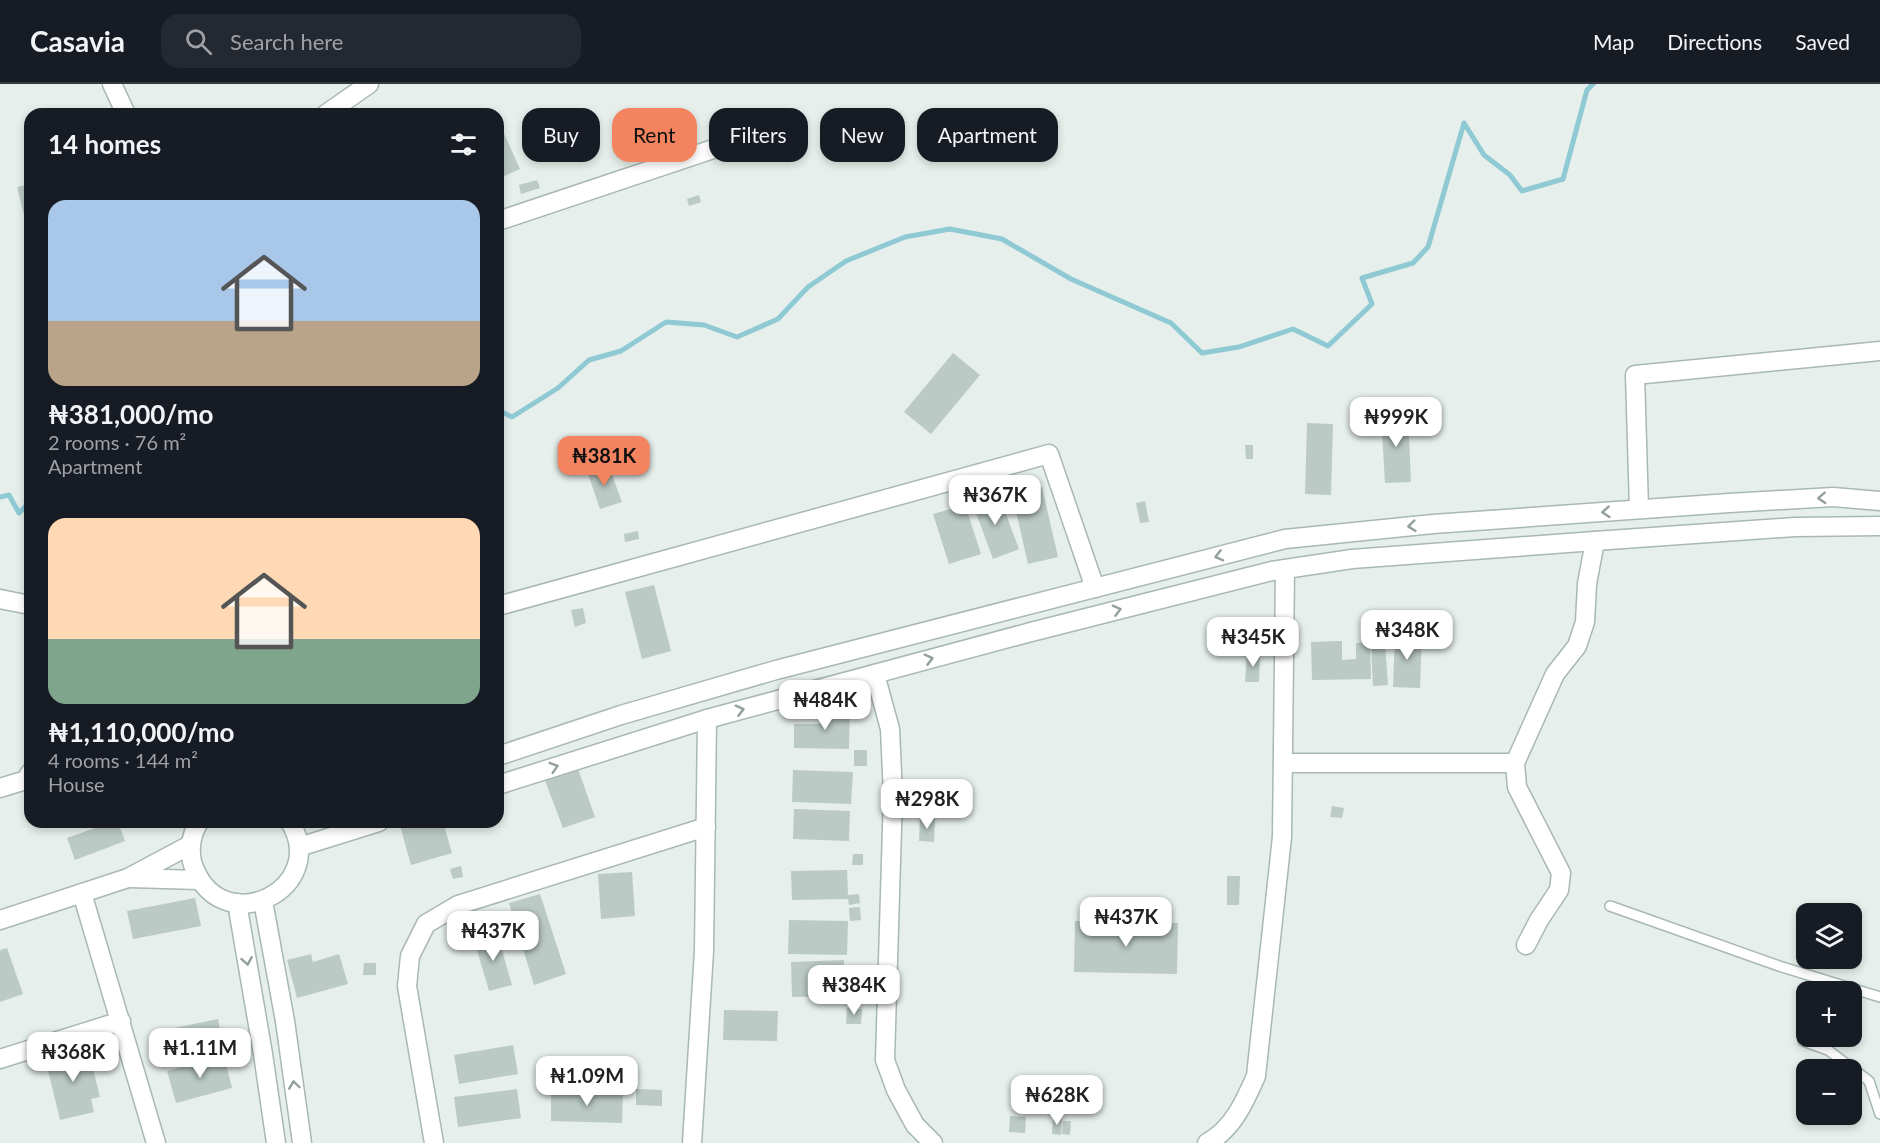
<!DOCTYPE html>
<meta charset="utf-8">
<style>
:root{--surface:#171b24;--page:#242831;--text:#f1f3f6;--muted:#9ea1a6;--line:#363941;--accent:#f4845f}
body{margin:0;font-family:Lato,sans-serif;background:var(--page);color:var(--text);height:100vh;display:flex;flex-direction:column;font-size:22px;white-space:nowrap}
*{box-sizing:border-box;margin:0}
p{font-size:20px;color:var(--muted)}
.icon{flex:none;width:33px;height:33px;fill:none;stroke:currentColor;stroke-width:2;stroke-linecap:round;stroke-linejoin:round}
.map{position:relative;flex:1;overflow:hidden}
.details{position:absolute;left:24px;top:24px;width:480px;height:720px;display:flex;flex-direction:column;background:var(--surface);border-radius:18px;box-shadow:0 3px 9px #0003}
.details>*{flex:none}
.top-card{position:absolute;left:522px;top:24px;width:570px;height:54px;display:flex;gap:12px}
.fabs{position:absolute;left:1796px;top:819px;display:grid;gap:12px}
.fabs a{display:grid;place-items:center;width:66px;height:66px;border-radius:12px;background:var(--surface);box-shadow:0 3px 9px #0003;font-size:30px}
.price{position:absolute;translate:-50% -51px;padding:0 14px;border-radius:12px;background:#fff;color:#222;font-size:20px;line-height:39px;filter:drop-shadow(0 2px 3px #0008)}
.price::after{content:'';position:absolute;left:50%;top:36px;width:18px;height:14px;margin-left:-9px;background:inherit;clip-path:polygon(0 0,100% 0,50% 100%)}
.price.on{background:var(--accent);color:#111}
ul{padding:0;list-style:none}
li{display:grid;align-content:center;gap:12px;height:318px;padding:0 24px}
li span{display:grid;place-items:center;height:186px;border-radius:18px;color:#555}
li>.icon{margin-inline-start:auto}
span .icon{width:108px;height:108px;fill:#fffc;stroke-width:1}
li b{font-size:26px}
h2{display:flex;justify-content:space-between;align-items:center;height:72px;padding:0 24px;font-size:26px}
.pill{padding:0 21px;border-radius:18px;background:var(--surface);box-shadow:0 3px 9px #0003;font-size:21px;line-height:54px}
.pill.on{background:var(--accent);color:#111}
header{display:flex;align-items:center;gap:36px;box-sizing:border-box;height:84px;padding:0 30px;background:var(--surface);border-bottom:2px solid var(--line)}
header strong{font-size:28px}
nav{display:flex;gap:33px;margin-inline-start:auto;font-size:21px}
.search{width:420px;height:54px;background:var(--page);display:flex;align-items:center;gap:15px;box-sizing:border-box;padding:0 21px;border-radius:18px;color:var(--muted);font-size:22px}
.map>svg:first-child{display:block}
</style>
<header>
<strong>Casavia</strong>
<div class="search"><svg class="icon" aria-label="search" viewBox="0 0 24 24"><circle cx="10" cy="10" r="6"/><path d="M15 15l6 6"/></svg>Search here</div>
<nav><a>Map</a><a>Directions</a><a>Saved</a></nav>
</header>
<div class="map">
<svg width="1880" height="1059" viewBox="0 0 1880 1059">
<rect width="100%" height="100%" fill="#e6efeb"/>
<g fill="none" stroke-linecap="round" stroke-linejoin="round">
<!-- stream -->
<g stroke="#8ec9d4" stroke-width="5">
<polyline points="498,275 500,276 498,281"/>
<polyline points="498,326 512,333 558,304 589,276 621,267 666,238 704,241 737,253 778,235 808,203 846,177 905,153 950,145 1002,155 1071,195 1171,239 1202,269 1239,263 1293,245 1328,262 1372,220 1362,194 1413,179 1428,163 1464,39 1484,71 1510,91 1522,107 1563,95 1587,6 1593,0"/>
<polyline points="0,413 9,411 19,429 30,418"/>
</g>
</g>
<!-- building -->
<g fill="#bbcac4">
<polygon points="498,36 520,85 498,95"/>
<polygon points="537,96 540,104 521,110 519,101"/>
<polygon points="30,100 30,129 24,131 17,103"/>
<polygon points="699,111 701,118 689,122 687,115"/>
<polygon points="953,269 980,291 931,350 904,328"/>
<polygon points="1408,330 1411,398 1385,399 1381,331"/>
<polygon points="1307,339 1333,340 1331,411 1305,410"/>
<polygon points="1245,361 1253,361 1253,375 1246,375"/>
<polygon points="608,380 622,418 600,425 587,387"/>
<polygon points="1042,403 1058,473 1028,480 1012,410"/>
<polygon points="961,408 981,470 949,480 933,430 954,424 950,412"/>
<polygon points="998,409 1019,465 993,475 972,418"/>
<polygon points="1145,417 1149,438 1140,439 1136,419"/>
<polygon points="638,447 639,455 625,458 624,450"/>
<polygon points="654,501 671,567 642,575 625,508"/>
<polygon points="583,524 586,539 575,543 571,526"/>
<polygon points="1395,550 1422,551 1420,604 1393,603"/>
<polygon points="1342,557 1342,576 1356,575 1356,559 1370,558 1371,595 1312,596 1311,558"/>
<polygon points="1385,559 1388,601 1373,602 1371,560"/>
<polygon points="1247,569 1260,570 1259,598 1245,598"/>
<polygon points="820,623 850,623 849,665 794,664 794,640 820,640"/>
<rect x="854" y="666" width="13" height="16"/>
<polygon points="577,682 595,733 563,744 544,694"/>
<polygon points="793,686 853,688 851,720 792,718"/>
<polygon points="1332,722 1344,724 1342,734 1330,733"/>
<polygon points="794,725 850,727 849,757 793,755"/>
<polygon points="920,735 935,735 934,758 919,757"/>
<polygon points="112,738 118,738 125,757 75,776 67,754"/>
<polygon points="399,738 443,738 452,769 411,781"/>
<polygon points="853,770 863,770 863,781 852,781"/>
<polygon points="461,782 463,793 453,795 450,785"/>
<polygon points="847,786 848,811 859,810 860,819 849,821 848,815 792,816 791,787"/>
<polygon points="632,788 635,832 601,835 598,790"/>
<polygon points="1227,792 1240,792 1239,821 1227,821"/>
<polygon points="540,810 566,890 534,901 509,819"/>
<polygon points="195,814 201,842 133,855 127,827"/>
<polygon points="860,823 861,836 850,837 849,824"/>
<polygon points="789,836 848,837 847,871 788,870"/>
<polygon points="1075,837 1178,839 1177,890 1074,888"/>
<polygon points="497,849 512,901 489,907 474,856"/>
<polygon points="7,864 23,910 0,918 0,866"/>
<polygon points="311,870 313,878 339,870 348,900 297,914 287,876"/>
<polygon points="844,876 845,912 792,913 791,878"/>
<polygon points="364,879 376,879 376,891 363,891"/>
<polygon points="860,892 874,893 873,908 860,907"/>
<polygon points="847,924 862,925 861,940 846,940"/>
<polygon points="724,926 778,927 777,957 723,956"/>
<polygon points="218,935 224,966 162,978 156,948"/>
<polygon points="513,961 518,990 459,1000 454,971"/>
<polygon points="88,964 100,1013 91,1015 94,1028 60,1036 45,974"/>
<polygon points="224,972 232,1004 176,1019 167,987"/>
<polygon points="517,1005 521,1034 458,1043 454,1013"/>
<polygon points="636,1005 662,1006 662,1022 636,1021"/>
<polygon points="551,1008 623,1010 622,1039 551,1037"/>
<polygon points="1010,1032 1026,1033 1025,1049 1009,1048"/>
<polygon points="1053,1033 1062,1034 1061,1051 1052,1050"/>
<polygon points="1063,1037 1071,1037 1070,1051 1062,1050"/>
</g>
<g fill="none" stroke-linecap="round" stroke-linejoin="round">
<!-- service casing -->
<g stroke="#a8b8b2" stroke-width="12">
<g id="service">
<polyline points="1610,822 1779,882 1880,913"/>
<polyline points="1803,957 1828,966 1869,997 1880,1030"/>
</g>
</g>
<!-- minor casing -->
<g stroke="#a8b8b2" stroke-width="21">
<g id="minor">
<polyline points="112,0 126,30"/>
<polyline points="326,30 369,0"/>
<polyline points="498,137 776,44"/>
<polyline points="1639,425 1635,291 1880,267"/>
<polyline points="0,515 30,521"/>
<polyline points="498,522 1049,370 1095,504"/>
<polyline points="875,590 890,645 893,711 885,976 896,1006 915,1041 933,1059"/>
<polyline points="1283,679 1515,679"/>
<polyline points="0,704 26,696 30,689"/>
<polyline points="82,809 156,1059"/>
<polyline points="263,817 285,937 302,1059"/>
<polyline points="237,819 263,970 276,1059"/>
<polyline points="1526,861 1539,836 1559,806 1561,789 1517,703 1515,679 1555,590 1577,562 1585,538 1587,500 1595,457"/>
<polyline points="0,975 121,937"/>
<polyline points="434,1059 407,902 410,872 426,840 458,821 706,743"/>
<polyline points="692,1059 704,867 707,635"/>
<path d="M1207,1059C1233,1045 1245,1017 1256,992L1282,753L1285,485"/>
</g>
</g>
<!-- tertiary casing -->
<g stroke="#a8b8b2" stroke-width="21">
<g id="tertiary">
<polyline points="498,672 621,631 776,586 1285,455 1433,440 1729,419 1833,413 1880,417"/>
<polyline points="498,701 707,635 1031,548 1272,487 1352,475 1595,457 1795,443 1880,442"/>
<path d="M199,738C190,752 188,771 195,786C226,857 330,803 290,738"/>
<polyline points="299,763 379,738"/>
<polyline points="130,794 199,796"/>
<polyline points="0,836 128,794 190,761"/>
</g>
</g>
<!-- service -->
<use href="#service" stroke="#fff" stroke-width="9"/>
<!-- minor -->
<use href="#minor" stroke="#fff" stroke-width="18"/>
<!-- tertiary -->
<use href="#tertiary" stroke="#fff" stroke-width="18"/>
</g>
<!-- one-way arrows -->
<defs><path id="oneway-chevron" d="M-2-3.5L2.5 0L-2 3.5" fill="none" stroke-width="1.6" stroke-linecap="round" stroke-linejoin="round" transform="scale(1.5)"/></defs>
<g stroke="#92a09c">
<use href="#oneway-chevron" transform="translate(1822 414) rotate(177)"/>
<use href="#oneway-chevron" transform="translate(1606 428) rotate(176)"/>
<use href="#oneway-chevron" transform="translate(1412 442) rotate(174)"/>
<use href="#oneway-chevron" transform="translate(1219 472) rotate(166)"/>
<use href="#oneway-chevron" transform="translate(1117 526) rotate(-14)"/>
<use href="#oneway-chevron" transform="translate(929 575) rotate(-15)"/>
<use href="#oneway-chevron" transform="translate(740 626) rotate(-15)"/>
<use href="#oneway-chevron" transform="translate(554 683) rotate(-17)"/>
<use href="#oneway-chevron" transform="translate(247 877) rotate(80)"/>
<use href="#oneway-chevron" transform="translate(294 1001) rotate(-98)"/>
</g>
</svg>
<div class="fabs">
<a><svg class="icon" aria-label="layers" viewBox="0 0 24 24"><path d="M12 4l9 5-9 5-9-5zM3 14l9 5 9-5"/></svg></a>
<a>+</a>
<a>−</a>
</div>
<b class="price" style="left:1396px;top:364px">₦999K</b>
<b class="price on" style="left:604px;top:403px">₦381K</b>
<b class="price" style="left:995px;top:442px">₦367K</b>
<b class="price" style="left:1407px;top:577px">₦348K</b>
<b class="price" style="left:1253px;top:584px">₦345K</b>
<b class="price" style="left:825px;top:647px">₦484K</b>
<b class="price" style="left:927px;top:746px">₦298K</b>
<b class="price" style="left:1126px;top:864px">₦437K</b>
<b class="price" style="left:493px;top:878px">₦437K</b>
<b class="price" style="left:854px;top:932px">₦384K</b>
<b class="price" style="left:200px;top:995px">₦1.11M</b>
<b class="price" style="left:73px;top:999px">₦368K</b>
<b class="price" style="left:587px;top:1023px">₦1.09M</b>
<b class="price" style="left:1057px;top:1042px">₦628K</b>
<div class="top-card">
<a class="pill">Buy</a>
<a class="pill on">Rent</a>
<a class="pill">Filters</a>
<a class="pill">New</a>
<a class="pill">Apartment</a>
</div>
<section class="details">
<h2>14 homes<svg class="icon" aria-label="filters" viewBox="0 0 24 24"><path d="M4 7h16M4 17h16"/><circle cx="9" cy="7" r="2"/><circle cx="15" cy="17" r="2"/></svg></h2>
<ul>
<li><span style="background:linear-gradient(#a9c7e8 65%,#b9a48a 0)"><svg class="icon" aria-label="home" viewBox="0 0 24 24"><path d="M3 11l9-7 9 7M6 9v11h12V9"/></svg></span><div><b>₦381,000/mo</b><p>2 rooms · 76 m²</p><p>Apartment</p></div></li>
<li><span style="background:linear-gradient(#ffd9b3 65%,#7fa58c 0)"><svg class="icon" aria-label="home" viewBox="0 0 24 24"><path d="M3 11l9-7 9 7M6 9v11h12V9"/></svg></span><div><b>₦1,110,000/mo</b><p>4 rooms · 144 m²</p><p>House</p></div></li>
</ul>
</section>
</div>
